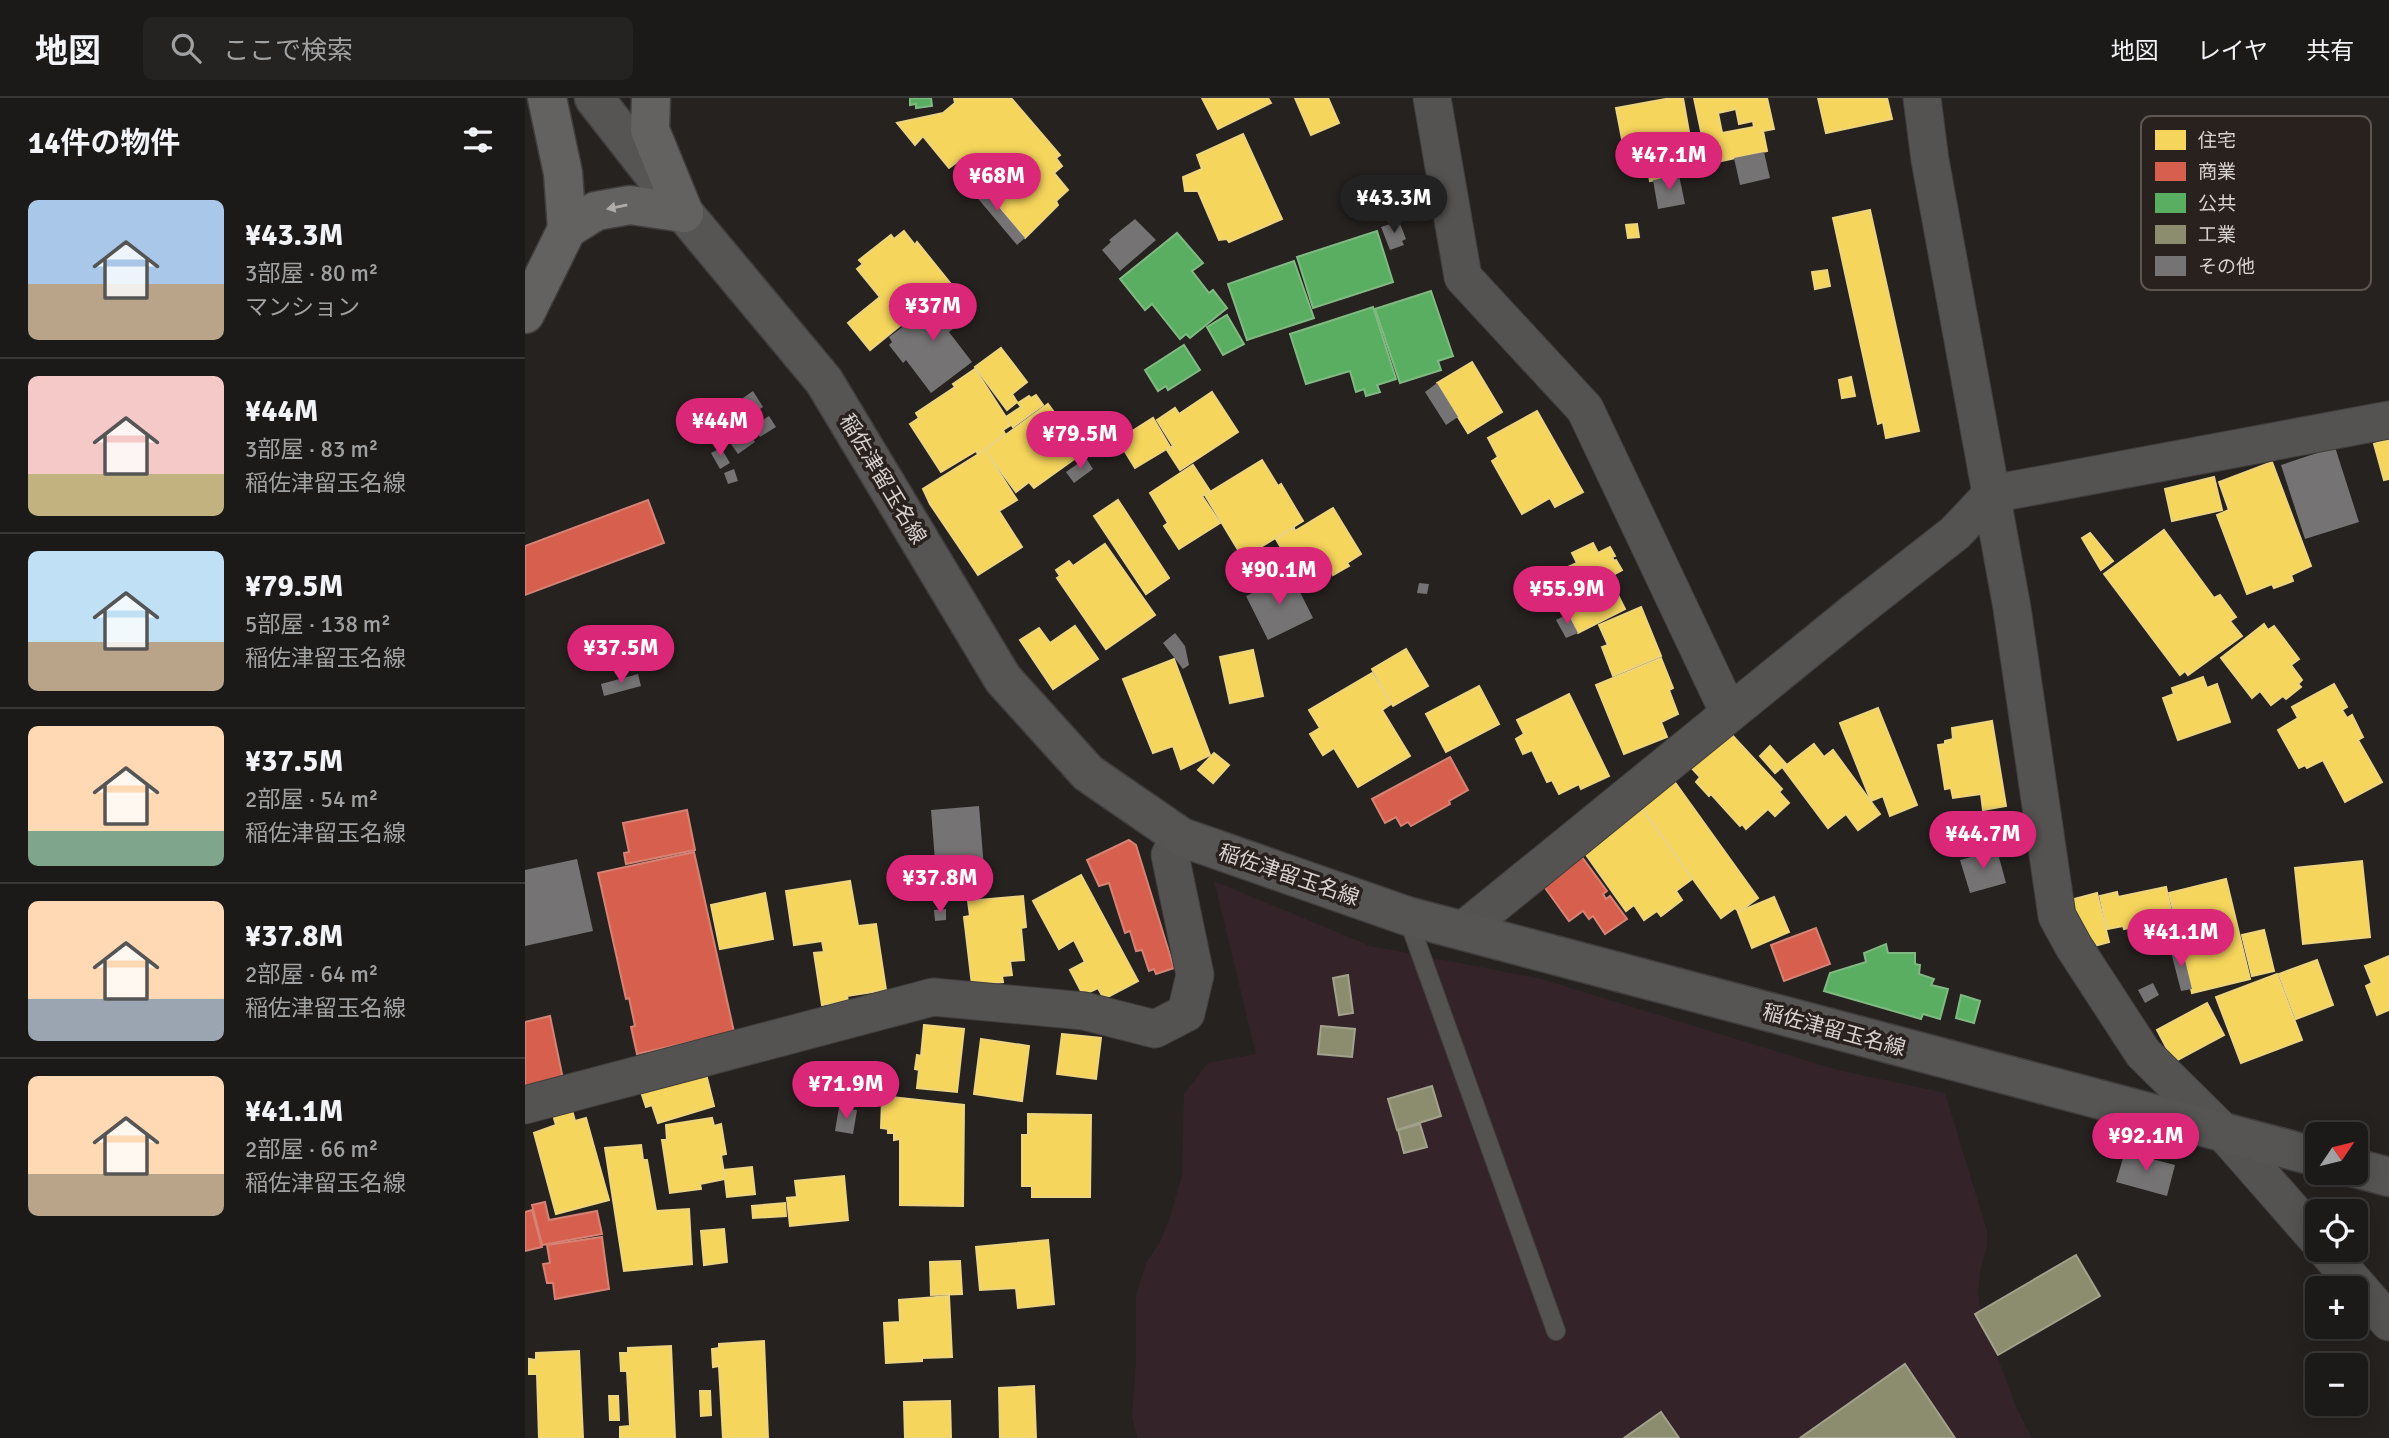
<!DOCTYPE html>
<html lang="ja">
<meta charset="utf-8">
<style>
:root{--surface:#1c1a18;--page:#252321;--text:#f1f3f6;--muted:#a0a1a2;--line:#3a3837;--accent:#db2777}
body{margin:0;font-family:Signika,"Noto Sans JP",sans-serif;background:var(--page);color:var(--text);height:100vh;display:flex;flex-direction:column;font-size:26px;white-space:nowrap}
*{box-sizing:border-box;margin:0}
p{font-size:23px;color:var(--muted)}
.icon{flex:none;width:38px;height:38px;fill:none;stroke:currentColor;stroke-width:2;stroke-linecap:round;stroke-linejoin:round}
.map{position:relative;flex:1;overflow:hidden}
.sheet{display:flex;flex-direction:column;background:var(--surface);width:525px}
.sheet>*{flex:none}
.needle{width:46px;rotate:55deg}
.buttons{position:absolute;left:1780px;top:1024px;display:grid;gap:14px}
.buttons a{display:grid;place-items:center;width:63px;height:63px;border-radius:10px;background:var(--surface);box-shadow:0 4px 18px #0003,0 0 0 2px var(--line);font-size:35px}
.price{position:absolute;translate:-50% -60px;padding:0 16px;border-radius:24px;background:var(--accent);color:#fff;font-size:23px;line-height:46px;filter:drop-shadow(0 2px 4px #0008)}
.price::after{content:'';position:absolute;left:50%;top:42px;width:21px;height:16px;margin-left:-10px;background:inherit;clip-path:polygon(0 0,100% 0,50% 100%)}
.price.selected{background:#222;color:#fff}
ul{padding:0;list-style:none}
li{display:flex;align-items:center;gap:21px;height:175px;padding:0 28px}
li+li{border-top:2px solid var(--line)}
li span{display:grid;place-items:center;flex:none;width:196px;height:140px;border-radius:10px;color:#555}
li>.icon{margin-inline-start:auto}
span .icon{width:84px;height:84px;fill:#fffc;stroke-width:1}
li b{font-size:30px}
h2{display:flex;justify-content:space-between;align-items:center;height:84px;padding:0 28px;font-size:30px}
header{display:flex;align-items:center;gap:42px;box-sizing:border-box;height:98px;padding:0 35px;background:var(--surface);border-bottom:2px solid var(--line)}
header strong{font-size:33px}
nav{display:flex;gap:38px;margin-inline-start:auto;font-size:24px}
.search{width:490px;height:63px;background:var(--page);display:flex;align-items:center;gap:18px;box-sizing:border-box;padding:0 24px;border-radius:10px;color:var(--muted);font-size:26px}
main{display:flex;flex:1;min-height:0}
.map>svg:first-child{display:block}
</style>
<header>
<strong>地図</strong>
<div class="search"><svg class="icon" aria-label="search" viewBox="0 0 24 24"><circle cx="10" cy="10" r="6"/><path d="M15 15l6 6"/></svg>ここで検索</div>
<nav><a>地図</a><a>レイヤ</a><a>共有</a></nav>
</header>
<main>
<section class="sheet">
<h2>14件の物件<svg class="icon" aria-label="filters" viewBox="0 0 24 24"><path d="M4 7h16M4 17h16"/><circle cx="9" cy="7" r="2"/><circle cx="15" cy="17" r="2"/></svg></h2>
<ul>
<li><span style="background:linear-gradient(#a9c7e8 60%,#b9a48a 0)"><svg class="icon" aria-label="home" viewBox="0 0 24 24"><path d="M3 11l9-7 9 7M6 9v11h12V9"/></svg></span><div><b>¥43.3M</b><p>3部屋 · 80 m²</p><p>マンション</p></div></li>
<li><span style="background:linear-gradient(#f6c9c9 70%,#c2b280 0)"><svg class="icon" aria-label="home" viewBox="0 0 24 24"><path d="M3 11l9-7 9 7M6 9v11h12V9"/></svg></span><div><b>¥44M</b><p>3部屋 · 83 m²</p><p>稲佐津留玉名線</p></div></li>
<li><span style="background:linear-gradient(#bfe0f5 65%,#b9a48a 0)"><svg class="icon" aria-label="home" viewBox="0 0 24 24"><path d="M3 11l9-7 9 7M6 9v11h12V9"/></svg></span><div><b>¥79.5M</b><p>5部屋 · 138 m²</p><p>稲佐津留玉名線</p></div></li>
<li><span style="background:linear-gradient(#ffd9b3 75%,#7fa58c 0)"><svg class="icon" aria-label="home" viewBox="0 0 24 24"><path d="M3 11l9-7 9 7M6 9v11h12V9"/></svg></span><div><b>¥37.5M</b><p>2部屋 · 54 m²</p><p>稲佐津留玉名線</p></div></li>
<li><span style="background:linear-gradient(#ffd9b3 70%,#9aa5b1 0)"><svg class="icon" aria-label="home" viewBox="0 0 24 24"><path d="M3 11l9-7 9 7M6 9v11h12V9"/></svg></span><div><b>¥37.8M</b><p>2部屋 · 64 m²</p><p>稲佐津留玉名線</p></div></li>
<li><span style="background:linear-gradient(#ffd9b3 70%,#b9a48a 0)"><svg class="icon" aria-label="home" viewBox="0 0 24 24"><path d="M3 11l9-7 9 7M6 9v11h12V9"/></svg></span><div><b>¥41.1M</b><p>2部屋 · 66 m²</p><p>稲佐津留玉名線</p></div></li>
</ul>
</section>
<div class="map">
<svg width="1864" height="1340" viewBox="0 0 1864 1340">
<rect width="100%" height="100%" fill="#262220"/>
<!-- industrial -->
<polygon fill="#34242a" points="689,783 845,848 1013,880 1309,971 1420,995 1462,1133 1462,1147 1455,1174 1453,1195 1456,1216 1492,1311 1507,1340 612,1340 607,1318 611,1265 611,1198 621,1165 635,1144 646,1116 657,1077 659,996 683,965 731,956"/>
<!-- homes -->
<g fill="#f6d55c" stroke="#edd47e" stroke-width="2" fill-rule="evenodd">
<polygon points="429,0 486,0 535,57 531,60 537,68 529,75 543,92 531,103 533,107 500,140 435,62 424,70 398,38 390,47 372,25 418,15 430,5"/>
<polygon points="677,0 743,0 746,5 693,31"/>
<polygon points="770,0 803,0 814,25 786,37"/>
<polygon points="1146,0 1158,0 1171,74 1125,83 1117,38 1097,41 1091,10"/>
<path d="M1169,0H1242L1249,31L1238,33L1242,53L1183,66ZM1211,11L1214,26L1228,23L1229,29L1197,35L1193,15Z"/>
<polygon points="1293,0 1362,0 1367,21 1301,35"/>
<polygon points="718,36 757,121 704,144 702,141 694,142 673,93 660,93 658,79 677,71 672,57"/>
<polygon points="1345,112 1394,333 1361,340 1358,324 1353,326 1308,120"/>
<polygon points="1112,126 1114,139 1103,140 1101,127"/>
<polygon points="379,133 390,147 392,144 426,186 345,252 323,225 355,199 332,171 338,166 334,162 366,137 369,141"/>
<polygon points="1302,172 1305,188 1290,191 1287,174"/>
<polygon points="476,250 502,284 487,296 492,304 482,312 450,269"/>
<polygon points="947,264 977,314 943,335 912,285"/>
<polygon points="450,271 486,327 478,332 480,336 453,356 451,353 416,374 385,326 394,320 391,315 430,289 428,286"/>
<polygon points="1326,279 1330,298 1317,300 1314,282"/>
<polygon points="687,294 713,334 655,372 642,352 648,348 632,322 650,310 654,316"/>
<polygon points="511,297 518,307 488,329 481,319 496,309 493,305 504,298 506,300"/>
<polygon points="523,306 559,354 509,390 504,384 491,394 460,352"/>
<polygon points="1012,313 1058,394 1030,409 1025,400 997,416 967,363 973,359 963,340"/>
<polygon points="628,320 645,349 610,370 593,342"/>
<polygon points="1864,341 1864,381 1859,382 1849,346"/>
<polygon points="460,352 492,402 474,413 497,449 453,477 405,406 398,391"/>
<polygon points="737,362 753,388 756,386 778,423 718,460 680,397"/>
<polygon points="1747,364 1786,468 1766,477 1768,483 1749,490 1747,486 1722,496 1692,417 1704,412 1694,384"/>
<polygon points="668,367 685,393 677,398 695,425 654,451 639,428 643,425 625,395"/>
<polygon points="1689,379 1697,412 1647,423 1640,391"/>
<polygon points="593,402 644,480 621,496 569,418"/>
<polygon points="808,410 836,456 822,465 824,468 808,477 807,474 787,486 769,456 762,460 751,441 769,430 770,433"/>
<polygon points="1639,432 1689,500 1695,497 1711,519 1705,523 1717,538 1663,577 1660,573 1655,577 1579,476"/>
<polygon points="1565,435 1588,463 1576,472 1557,440"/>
<polygon points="1068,445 1073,455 1085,449 1090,458 1087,459 1089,463 1091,462 1097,472 1084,479 1100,511 1053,535 1026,480 1035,476 1034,473 1052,465 1047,455"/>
<polygon points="580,446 630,517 581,551 532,480 535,478 531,472 544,463 548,468"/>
<polygon points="747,462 753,472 744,477 738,467"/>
<polygon points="1116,509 1136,558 1088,578 1077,549 1083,547 1074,527"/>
<polygon points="1739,526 1743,532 1749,528 1774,561 1766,567 1777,582 1773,586 1776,589 1761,601 1758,598 1746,607 1735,593 1727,600 1696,560"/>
<polygon points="550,528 573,561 528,591 495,542 514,530 525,545"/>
<polygon points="881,551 903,588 868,608 847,571"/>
<polygon points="728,552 738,598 705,605 695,559"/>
<polygon points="1136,560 1148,590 1144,592 1153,616 1136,624 1142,639 1099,656 1071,587"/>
<polygon points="649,561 685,657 656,671 648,648 628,655 598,581"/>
<polygon points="847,575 866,606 857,612 885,658 833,689 809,650 798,657 785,636 795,630 784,612"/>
<polygon points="1678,579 1682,590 1692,586 1705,624 1653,642 1638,600 1649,596 1647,590"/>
<polygon points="1809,586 1822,609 1817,612 1822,620 1827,617 1838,639 1833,642 1857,684 1820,704 1798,662 1782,670 1780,667 1774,670 1753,632 1773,620 1767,609"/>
<polygon points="954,588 974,626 921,654 901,616"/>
<polygon points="1044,596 1084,678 1056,691 1054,686 1034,696 1027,682 1022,684 1007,652 998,656 991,641 999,636 992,622"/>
<polygon points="1353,610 1392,707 1365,718 1358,698 1346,703 1315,625"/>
<polygon points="1467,623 1481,708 1458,712 1456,696 1428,700 1426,690 1420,691 1413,647 1420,646 1420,643 1428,641 1427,630"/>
<polygon points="1206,636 1257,691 1254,694 1264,705 1250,718 1243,711 1221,731 1217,726 1215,728 1186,696 1184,698 1171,684 1175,679 1161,664"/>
<polygon points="1289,646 1299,659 1308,652 1355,716 1333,732 1321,716 1303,730 1258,670"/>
<polygon points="1245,648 1261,666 1250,675 1235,658"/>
<polygon points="689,655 704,667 688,685 673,672"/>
<polygon points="1144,676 1233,800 1214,814 1210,810 1196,820 1110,700"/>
<polygon points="1115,709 1167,781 1151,793 1157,802 1136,818 1132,813 1119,822 1109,807 1101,813 1059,754"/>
<polygon points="1837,763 1845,839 1778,846 1770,770"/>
<polygon points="556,777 613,883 579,901 573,890 558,897 545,872 560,864 549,842 534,851 508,803"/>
<polygon points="1701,781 1725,881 1667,895 1657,850 1649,852 1644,830 1652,828 1644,795"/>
<polygon points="325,783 333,828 351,826 361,892 322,898 323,903 297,907 289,855 299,854 297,843 269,847 261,793"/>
<polygon points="1641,789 1648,821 1599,831 1598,828 1582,831 1575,798 1592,794 1593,799"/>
<polygon points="240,795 248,841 195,851 186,807"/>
<polygon points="1572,795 1584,844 1551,853 1538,804"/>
<polygon points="498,798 501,829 496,830 499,862 485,863 487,877 477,878 478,884 447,887 439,819 445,818 443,803"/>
<polygon points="1249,799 1264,834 1227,850 1213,814"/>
<polygon points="1739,832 1749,873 1727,878 1717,837"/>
<polygon points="1864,858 1864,912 1852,917 1841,888 1847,885 1840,868"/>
<polygon points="1792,862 1808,907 1771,921 1754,876"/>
<polygon points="1752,876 1777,942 1716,965 1691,899"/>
<polygon points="1682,905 1699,937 1649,964 1632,932"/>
<polygon points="399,927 439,931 432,994 392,990 394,972 390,971 392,957 396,958"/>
<polygon points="537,936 576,940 571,981 532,976"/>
<polygon points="456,941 504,948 497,1003 449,996"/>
<polygon points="181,976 189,1008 133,1025 127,1007 121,1009 116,994"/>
<polygon points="366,999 439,1007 438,1108 375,1107 375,1041 369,1042 369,1035 363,1035 363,1031 356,1030 357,1003 366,1003"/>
<polygon points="47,1012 50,1023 61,1020 84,1102 31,1116 9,1035 31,1027 28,1017"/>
<polygon points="503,1016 566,1017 565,1099 507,1099 507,1088 497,1088 497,1037 503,1037"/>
<polygon points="187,1020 189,1028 196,1026 201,1056 196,1057 200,1081 175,1086 176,1091 145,1095 137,1042 142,1042 141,1027"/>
<polygon points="116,1047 118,1062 122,1062 131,1113 164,1111 167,1166 99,1173 80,1050"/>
<polygon points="227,1069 230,1096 202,1099 199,1072"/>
<polygon points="319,1078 323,1122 265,1128 262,1100 272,1099 270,1083"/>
<polygon points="260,1105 261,1118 228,1120 227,1108"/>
<polygon points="199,1131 202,1164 179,1167 176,1133"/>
<polygon points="523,1142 529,1206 493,1210 491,1190 455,1192 451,1149"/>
<polygon points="435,1163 437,1196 406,1197 405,1164"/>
<polygon points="424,1198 427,1259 397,1260 397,1263 361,1265 359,1225 375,1224 374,1202"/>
<polygon points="239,1243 243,1340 198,1340 194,1268 188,1269 187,1251 194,1250 194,1246"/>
<polygon points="146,1248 150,1340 95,1340 95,1329 105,1328 102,1273 96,1273 95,1255 103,1255 103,1250"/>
<polygon points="54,1253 58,1340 14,1340 12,1276 4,1276 4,1261 11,1262 11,1255"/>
<polygon points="509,1288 511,1340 475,1340 474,1290"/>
<polygon points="175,1293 185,1293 186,1317 176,1318"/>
<polygon points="84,1298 93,1298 94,1322 85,1322"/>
<polygon points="425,1303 426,1340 380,1340 379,1304"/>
</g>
<!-- shops -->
<g fill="#d6604d" stroke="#d68274" stroke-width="2">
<polygon points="123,402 139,445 0,497 0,448"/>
<polygon points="925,659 943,692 924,703 925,706 886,728 883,724 876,728 871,719 860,725 847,701"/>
<polygon points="162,712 170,752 101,766 99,755 104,754 98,725"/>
<polygon points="604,742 611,747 649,870 631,876 629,871 624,873 617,852 611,853 605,833 600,835 584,785 574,788 562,762"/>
<polygon points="169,754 209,934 112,956 106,929 110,928 104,900 101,901 73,775"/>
<polygon points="1057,759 1082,793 1078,796 1081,801 1085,798 1102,821 1080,836 1068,818 1064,821 1058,813 1044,823 1018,787"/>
<polygon points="1291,830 1305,866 1259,883 1246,847"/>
<polygon points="25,918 38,981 0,990 0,924"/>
<polygon points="20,1104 24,1122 72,1113 77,1136 17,1147 7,1107"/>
<polygon points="7,1112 17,1149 0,1153 0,1114"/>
<polygon points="77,1139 84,1191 30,1201 28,1185 22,1185 18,1166 25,1165 22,1147"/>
</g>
<!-- public -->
<g fill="#5aae61" stroke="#80b982" stroke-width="2">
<polygon points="385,0 406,0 407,8 391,10 391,6 385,7"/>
<polygon points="852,133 868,184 788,210 772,159"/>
<polygon points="652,135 678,165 667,173 684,195 688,192 702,210 665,240 661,236 655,241 627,206 620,212 595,181"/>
<polygon points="769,163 789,220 722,242 703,186"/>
<polygon points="906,193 928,258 913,263 916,272 875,285 850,211"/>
<polygon points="848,209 871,281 852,287 855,294 841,298 839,291 831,294 825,273 781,286 765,236"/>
<polygon points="702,217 719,246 698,257 682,229"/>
<polygon points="659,247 675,272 643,292 641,288 633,293 620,272"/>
<polygon points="1361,846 1363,855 1390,855 1390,866 1395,867 1394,876 1409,881 1406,887 1423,891 1415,921 1398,916 1396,921 1299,893 1305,875 1341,864 1339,855"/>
<polygon points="1436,897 1455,903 1449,925 1431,920"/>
</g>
<!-- industry -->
<g fill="#8c8c6e" stroke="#a2a18b" stroke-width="2">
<polygon points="823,877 828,915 814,917 808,880"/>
<polygon points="796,928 830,931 827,959 793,956"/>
<polygon points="907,988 916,1018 872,1032 863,1001"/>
<polygon points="895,1026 902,1049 879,1055 873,1032"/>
<polygon points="1551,1157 1575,1198 1473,1257 1450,1216"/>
<polygon points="1380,1266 1430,1340 1275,1340"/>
<polygon points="1136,1314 1154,1340 1099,1340"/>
</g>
<!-- building -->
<g fill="#767374">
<polygon points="1239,54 1245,80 1215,87 1209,60"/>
<polygon points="1154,77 1160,106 1133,111 1128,82"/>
<polygon points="449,80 500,140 492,147 450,97 453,95 444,84"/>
<polygon points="610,121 631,142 595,173 577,152 586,144 584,142"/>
<polygon points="874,123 881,141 877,143 879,147 865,152 856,129"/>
<polygon points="433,188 441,198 425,210 436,225 424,234 447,264 406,295 381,262 378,265 364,247 367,244 364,239"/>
<polygon points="912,285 933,319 921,327 900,294"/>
<polygon points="228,293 238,309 229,315 218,300"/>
<polygon points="209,304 223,322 215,328 201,310"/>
<polygon points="244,318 251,329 235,339 227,329"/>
<polygon points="223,334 230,344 213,356 206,346"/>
<polygon points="1810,349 1834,424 1780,441 1756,367"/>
<polygon points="196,350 205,365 195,371 186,355"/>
<polygon points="561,360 568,371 549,385 541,374"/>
<polygon points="209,371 213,383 203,386 199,375"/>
<polygon points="766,476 788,520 743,542 721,498"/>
<polygon points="894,485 904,486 902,496 892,495"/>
<polygon points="1043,516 1053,535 1041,540 1031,522"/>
<polygon points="650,535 660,548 664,567 658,571 638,545"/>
<polygon points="113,576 116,588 79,598 76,586"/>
<polygon points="454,708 460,783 412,788 406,712"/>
<polygon points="1472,752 1481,785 1445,795 1435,762"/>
<polygon points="52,761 68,833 0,848 0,772"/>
<polygon points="421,811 421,822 410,823 409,812"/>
<polygon points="1649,849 1649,852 1657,850 1667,891 1656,893 1645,850"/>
<polygon points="1628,885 1634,897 1620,905 1613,892"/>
<polygon points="314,1009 332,1012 328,1036 310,1033"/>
<polygon points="1600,1053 1614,1057 1615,1053 1624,1056 1623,1060 1650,1067 1642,1098 1591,1084"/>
</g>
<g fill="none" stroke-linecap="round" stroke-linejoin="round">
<!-- lane casing -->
<g stroke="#413e3d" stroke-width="20">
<polyline id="lane" points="882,818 1031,1233"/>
</g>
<!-- street casing -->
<g stroke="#413e3d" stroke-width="39">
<g id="street">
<polyline points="907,0 938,179 1060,311 1204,615"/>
<polyline points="1397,0 1405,62 1487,510 1532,818 1549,849 1618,955 1699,1035 1792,1141"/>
<polyline points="937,833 1328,515 1430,435 1467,396 1864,322"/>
<polyline points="0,1007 408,899 559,913 630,931 661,915 670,877 645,757 656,739"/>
<polyline points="1801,1152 1864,1224"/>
</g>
</g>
<!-- secondary casing -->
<g stroke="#413e3d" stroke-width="41">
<g id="secondary">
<polyline points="69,0 159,115 299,283 478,581 563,675 656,739 882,818 1792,1059"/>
<polyline points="1830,1070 1864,1079"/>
</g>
</g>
<!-- highway casing -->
<g stroke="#413e3d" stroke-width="41">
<g id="highway">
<polyline points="22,0 38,75 42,131"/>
<polyline points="126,0 125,32 159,115"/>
<polyline points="0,216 42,131 71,113 105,107 159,115"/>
</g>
</g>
<!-- lane -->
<use href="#lane" stroke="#545351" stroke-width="18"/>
<!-- street -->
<use href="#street" stroke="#545351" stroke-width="37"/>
<!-- secondary -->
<use href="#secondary" stroke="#565554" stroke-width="38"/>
<!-- highway -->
<use href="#highway" stroke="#646260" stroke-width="38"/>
</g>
<!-- one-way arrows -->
<defs><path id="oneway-solid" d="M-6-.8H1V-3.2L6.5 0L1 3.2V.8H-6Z" transform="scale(1.75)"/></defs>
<use fill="#afaba8" href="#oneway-solid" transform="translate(92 109) rotate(169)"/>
<g text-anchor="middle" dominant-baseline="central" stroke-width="7" stroke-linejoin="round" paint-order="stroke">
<!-- street labels -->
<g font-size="21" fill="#d7d2cf" stroke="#29211d">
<text transform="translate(358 381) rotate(59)">稲佐津留玉名線</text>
<text transform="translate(764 777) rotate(19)">稲佐津留玉名線</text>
<text transform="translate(1309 932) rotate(15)">稲佐津留玉名線</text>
</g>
</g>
<!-- legend -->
<rect x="1616" y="18" width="230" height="174" rx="10" fill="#29211d" stroke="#5d5652" stroke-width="2"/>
<rect x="1630" y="32" width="31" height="20" fill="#f6d55c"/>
<rect x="1630" y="64" width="31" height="19" fill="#d6604d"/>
<rect x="1630" y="95" width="31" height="20" fill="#5aae61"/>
<rect x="1630" y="127" width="31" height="19" fill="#8c8c6e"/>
<rect x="1630" y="158" width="31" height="20" fill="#767374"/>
<g font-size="19" fill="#d7d2cf">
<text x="1673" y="49">住宅</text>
<text x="1673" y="80">商業</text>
<text x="1673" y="112">公共</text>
<text x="1673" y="143">工業</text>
<text x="1673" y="175">その他</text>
</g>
</svg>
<div class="buttons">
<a><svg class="needle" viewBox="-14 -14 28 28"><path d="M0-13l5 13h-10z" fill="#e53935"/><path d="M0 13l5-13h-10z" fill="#a0a1a2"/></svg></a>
<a><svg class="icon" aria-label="locate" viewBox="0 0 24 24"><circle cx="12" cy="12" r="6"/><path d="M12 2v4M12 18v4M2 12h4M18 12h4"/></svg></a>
<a>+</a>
<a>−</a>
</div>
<b class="price" style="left:1144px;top:94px">¥47.1M</b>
<b class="price" style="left:472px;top:115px">¥68M</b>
<b class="price selected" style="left:869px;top:137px">¥43.3M</b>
<b class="price" style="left:408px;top:245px">¥37M</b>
<b class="price" style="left:195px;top:360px">¥44M</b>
<b class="price" style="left:555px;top:373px">¥79.5M</b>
<b class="price" style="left:754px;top:509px">¥90.1M</b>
<b class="price" style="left:1042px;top:528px">¥55.9M</b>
<b class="price" style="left:96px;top:587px">¥37.5M</b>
<b class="price" style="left:1458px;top:773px">¥44.7M</b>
<b class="price" style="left:415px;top:817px">¥37.8M</b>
<b class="price" style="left:1656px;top:871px">¥41.1M</b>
<b class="price" style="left:321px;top:1023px">¥71.9M</b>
<b class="price" style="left:1621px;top:1075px">¥92.1M</b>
</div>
</main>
